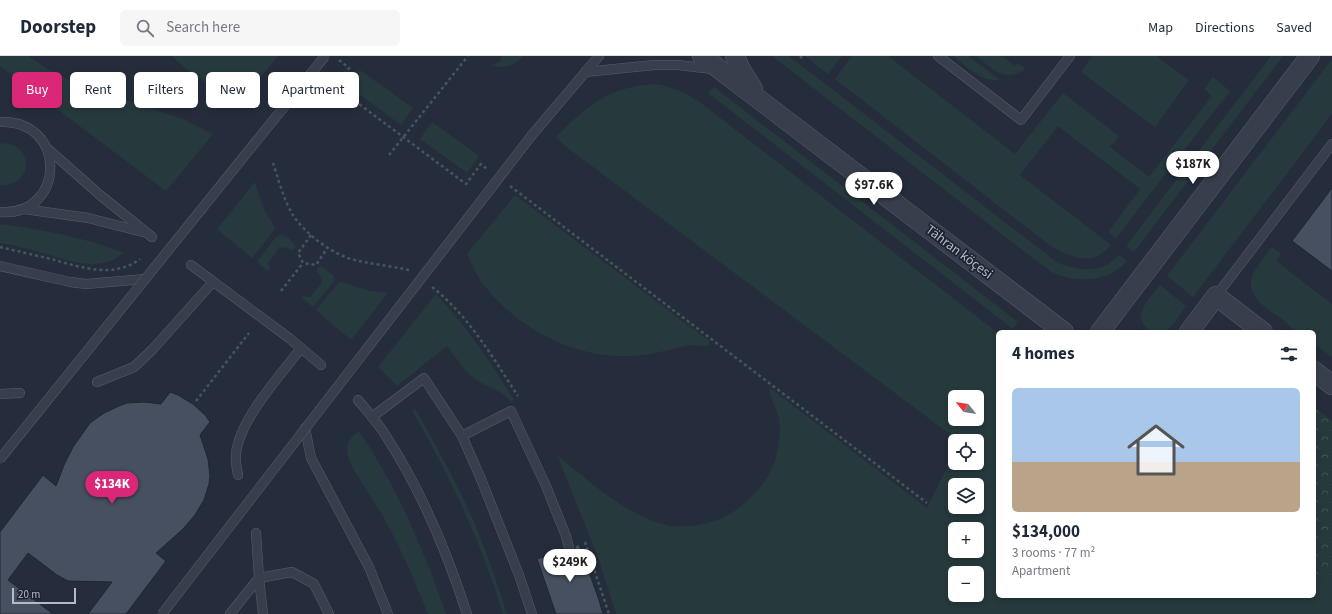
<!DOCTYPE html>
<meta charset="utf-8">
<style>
:root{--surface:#fff;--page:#f6f6f7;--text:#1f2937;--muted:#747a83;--line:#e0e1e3;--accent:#db2777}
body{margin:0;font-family:"Source Sans 3",sans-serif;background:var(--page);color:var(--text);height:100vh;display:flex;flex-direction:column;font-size:15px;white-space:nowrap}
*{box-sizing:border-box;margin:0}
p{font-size:13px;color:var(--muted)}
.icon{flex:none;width:22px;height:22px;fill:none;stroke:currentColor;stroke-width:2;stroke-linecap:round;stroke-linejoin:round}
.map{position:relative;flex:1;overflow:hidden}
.panel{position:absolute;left:996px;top:274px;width:320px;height:268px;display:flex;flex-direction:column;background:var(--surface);border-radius:6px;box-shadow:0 2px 6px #0003}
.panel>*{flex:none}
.top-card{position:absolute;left:12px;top:16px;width:380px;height:36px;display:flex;gap:8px}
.needle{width:26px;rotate:300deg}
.buttons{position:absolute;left:948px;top:334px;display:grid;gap:8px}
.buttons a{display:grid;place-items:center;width:36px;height:36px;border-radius:6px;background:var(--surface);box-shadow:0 2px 6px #0003;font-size:20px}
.scale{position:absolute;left:12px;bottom:10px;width:64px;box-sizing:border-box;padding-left:4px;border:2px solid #b4bac7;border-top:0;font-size:11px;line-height:14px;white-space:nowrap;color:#b4bac7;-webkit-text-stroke:3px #1d2431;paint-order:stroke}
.price{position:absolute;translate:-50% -34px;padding:0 9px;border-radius:14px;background:#fff;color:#222;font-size:13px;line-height:26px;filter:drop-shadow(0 1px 2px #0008)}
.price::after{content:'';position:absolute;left:50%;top:24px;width:12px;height:9px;margin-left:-6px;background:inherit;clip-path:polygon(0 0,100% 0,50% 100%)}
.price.active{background:var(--accent);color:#fff}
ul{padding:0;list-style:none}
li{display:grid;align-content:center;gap:8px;height:212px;padding:0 16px}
li span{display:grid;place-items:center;height:124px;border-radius:6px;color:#555}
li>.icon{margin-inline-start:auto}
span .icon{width:72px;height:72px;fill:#fffc;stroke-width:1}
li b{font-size:17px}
h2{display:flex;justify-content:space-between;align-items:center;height:48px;padding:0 16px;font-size:17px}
.tag{padding:0 14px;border-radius:6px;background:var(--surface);box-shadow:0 2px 6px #0003;font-size:14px;line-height:36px}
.tag.active{background:var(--accent);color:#fff}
header{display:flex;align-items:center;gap:24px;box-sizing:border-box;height:56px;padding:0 20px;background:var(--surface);border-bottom:1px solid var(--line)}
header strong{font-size:19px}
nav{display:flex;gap:22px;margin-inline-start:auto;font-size:14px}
.search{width:280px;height:36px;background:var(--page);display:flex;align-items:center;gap:10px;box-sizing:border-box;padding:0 14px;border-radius:6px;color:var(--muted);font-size:15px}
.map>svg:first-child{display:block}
</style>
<header>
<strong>Doorstep</strong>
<div class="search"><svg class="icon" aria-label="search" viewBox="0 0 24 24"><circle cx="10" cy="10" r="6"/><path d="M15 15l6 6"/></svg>Search here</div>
<nav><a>Map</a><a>Directions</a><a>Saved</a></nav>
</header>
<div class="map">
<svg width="1332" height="558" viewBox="0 0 1332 558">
<defs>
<pattern id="forest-crowns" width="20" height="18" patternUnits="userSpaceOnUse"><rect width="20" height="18" fill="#26393d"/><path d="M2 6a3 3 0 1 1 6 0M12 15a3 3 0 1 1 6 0" fill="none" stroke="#435458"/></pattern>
</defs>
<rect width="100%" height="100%" fill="#252d3c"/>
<!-- green -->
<g fill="#26393d" fill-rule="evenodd">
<polygon points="0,0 28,0 46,12 68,23 96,34 183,63 213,78 166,135 0,10"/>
<path d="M172,0H278L242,43C217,34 191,20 172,0Z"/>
<path d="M501,0H523C516,10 503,12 491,10L501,5Z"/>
<path d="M772,0H789L1058,207C1079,215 1103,218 1119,199L1127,205C1110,226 1076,228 1052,216C1048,213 1044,210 1039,207Z"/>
<polygon points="806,0 842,0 828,18 806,1"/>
<path d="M852,0H888L1015,98L1063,37L1119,80L1110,91L1149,121L1212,40L1204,33L1213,21L1230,35L1116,182L1108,176L1140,133L1058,70L1020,119L1111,189C1093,211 1073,202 1052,191L835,23Z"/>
<path d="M954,0H968L1000,24C984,27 965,11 954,0Z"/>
<path d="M976,0H998L1000,1L1002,0L1015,10L1018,7L1026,13C1002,27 995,14 976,0Z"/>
<polygon points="1092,0 1156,0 1189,24 1155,71 1081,16"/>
<polygon points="1271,0 1283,0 1134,196 1126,190"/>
<polygon points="1332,3 1332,58 1193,241 1167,220"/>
<polygon points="360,14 413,52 401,69 348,30"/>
<path d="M655,28C672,30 688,38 701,47L998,277V540H1314V516L1332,529V558H616L598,501L557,399C586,423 629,461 666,469C678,472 691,470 703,468C714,466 726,461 736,454C754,441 769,424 776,402C779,390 781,376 779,363C778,355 768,338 770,332L927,452L955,395V407H977V385H957L951,379L565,90L556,81C588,49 608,31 655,28ZM955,341H977V363H955ZM955,429H977V451H955ZM955,473H977V495H955ZM955,517H977V539H955Z"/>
<polygon points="714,31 1018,266 1013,273 708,37"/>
<polygon points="432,66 479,100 467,117 420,83"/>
<path d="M2,87C36,88 33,131 0,129V88Z"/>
<path d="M255,126C258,136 261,146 265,155C268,161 273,166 275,173L252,202L217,173Z"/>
<path d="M515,139L709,285L710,289C702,291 694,288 686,290C666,294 648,300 628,300C573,302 516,271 483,228C476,219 472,208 467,198Z"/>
<path d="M0,168C40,173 87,182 124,197C97,218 68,204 39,196C26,192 13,189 0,187Z"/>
<path d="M281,178C287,180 293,185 296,191L292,194L283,191L278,193L268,207L270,214L268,215L259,208L258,204L276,181Z"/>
<path d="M1272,191L1281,198L1276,205L1332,248V301L1314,288V276C1310,276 1302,277 1298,276C1293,274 1288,268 1283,264C1271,255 1249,244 1251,225C1253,213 1265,201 1272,191Z"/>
<polygon points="321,210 333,219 335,224 313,251 301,241 303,240 310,241 321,228 322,223 317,215 318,211"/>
<polygon points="341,226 370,235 388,237 351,284 316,254 337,229"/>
<path d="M1160,229L1186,250C1180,258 1175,268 1167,274C1154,283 1137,269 1142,255C1145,246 1154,237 1160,229Z"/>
<path d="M436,238C466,270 491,306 514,344L511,346C502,334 487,332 475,323C464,315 456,301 447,290L397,330L378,311Z"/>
<path d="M415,353C434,386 453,420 469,455C484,488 496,523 507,558H503C481,485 450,421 412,354Z"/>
<path d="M359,375C397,431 424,494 446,558H428C415,525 401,493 384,462C376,447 348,410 347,395C346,386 352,381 359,375Z"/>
</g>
<!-- forest -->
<polygon fill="url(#forest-crowns)" points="1314,351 1332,365 1332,529 1314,516"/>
<!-- building -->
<g fill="#465060" stroke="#1f2633">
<polygon points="1332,132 1332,215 1292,185"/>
<polygon points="170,336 178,339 193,348 205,359 210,366 200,379 208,403 210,420 209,428 204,444 195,459 183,473 156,497 166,505 126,558 88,558 112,526 68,525 57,519 28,497 8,524 53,558 0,558 0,476 43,419 56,430 64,409 73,391 90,367 104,357 119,350 127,347 144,346 161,348"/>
<polygon points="579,488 599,544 603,558 556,558 537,503 563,494 567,498 571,498 575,494 575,490"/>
</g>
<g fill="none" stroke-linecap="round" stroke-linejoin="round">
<!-- service casing -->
<g stroke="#565d6a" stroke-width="10">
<g id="service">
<polyline points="938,0 1021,64 1070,0"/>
<polyline points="585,16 654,9 678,9 712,13"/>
<path d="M0,66C68,63 66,161 0,156"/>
<polyline points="532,79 599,0"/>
<polyline points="48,93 100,139 152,181"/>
<polyline points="24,153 88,162 143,176"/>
<polyline points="191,209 289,282 321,309"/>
<polyline points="0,210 70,226 86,228 145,223"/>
<polyline points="1216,240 1332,88"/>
<polyline points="97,326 134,311 152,294 213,226"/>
<polyline points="0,338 20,337"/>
<path d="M358,344C367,355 378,367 386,380C421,434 447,496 467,558"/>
<polyline points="372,361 424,322 462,380 481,423 519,519 532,558"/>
<polyline points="305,372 311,402 369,511 388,558"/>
<polyline points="462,380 511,355 546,430 566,480 569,492"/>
<path d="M238,419C237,413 235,405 236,398C239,364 280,320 301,292"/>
<polyline points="256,477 259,522 263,558"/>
<polyline points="230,558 259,522 292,516 314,528 329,558"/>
</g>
</g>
<!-- minor casing -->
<g stroke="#565d6a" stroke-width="20">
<g id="minor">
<polyline points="702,0 1064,276"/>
<polyline points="735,0 740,12 753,33"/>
<polyline points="1100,276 1310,0"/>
<polyline points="1189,276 1216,240 1263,276"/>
<polyline points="1314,315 1332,329"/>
</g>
</g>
<!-- path -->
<g stroke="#44565a" stroke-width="2.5" stroke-dasharray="3 3" stroke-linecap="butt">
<polyline points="800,2 802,0"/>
<polyline points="339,4 349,12 335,30 466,128 481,108 487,113"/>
<polyline points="389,99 468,0"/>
<path d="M273,107C278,122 284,145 293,159C304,177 331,197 351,203C370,208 390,210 409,214"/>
<polyline points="510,130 927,447"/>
<polyline points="311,179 298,197 303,207 316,209 328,191"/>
<path d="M432,231C469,260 493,302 518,340"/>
<polyline points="281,235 303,207"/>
<polyline points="196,345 249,277"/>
<polyline points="585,486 609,558"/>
</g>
<!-- service -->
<use href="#service" stroke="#383f4c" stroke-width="9"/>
<!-- minor -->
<use href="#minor" stroke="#383f4c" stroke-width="19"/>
<!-- service-bridge casing -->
<g stroke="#565d6a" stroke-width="10" stroke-linecap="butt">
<g id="service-bridge">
<polyline points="0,403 325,0"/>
<polyline points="162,558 532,79"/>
</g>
</g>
<!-- path-bridge -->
<path stroke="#44565a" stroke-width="2.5" stroke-dasharray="3 3" stroke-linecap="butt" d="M0,191C17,195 34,199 51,203C80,211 114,223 140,203"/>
<!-- service-bridge -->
<use href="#service-bridge" stroke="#383f4c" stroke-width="9"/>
</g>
<g text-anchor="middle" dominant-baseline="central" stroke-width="3.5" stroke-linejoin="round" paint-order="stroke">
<!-- street labels -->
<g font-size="14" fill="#b4bac7" stroke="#1d2431">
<text transform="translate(959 196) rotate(37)">Tähran köçesi</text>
</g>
</g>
</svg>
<div class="buttons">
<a><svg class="needle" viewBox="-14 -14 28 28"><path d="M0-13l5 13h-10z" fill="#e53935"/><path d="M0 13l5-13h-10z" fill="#747a83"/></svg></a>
<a><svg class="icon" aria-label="locate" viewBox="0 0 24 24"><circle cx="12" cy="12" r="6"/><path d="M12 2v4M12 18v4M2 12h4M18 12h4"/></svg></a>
<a><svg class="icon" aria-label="layers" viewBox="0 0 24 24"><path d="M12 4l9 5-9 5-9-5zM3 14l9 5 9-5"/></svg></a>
<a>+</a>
<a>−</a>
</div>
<div class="scale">20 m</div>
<b class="price" style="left:1193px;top:129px">$187K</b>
<b class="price" style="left:874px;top:150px">$97.6K</b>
<b class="price active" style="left:112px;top:449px">$134K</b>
<b class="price" style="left:570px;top:527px">$249K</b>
<div class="top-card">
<a class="tag active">Buy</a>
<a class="tag">Rent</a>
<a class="tag">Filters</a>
<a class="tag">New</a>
<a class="tag">Apartment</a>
</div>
<section class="panel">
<h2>4 homes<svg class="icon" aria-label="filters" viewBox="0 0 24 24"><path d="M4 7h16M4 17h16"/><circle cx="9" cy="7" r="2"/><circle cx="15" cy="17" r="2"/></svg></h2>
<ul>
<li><span style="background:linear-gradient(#a9c7e8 60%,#b9a48a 0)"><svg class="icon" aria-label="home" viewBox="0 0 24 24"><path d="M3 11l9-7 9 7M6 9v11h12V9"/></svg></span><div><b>$134,000</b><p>3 rooms · 77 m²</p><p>Apartment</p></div></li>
</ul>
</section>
</div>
